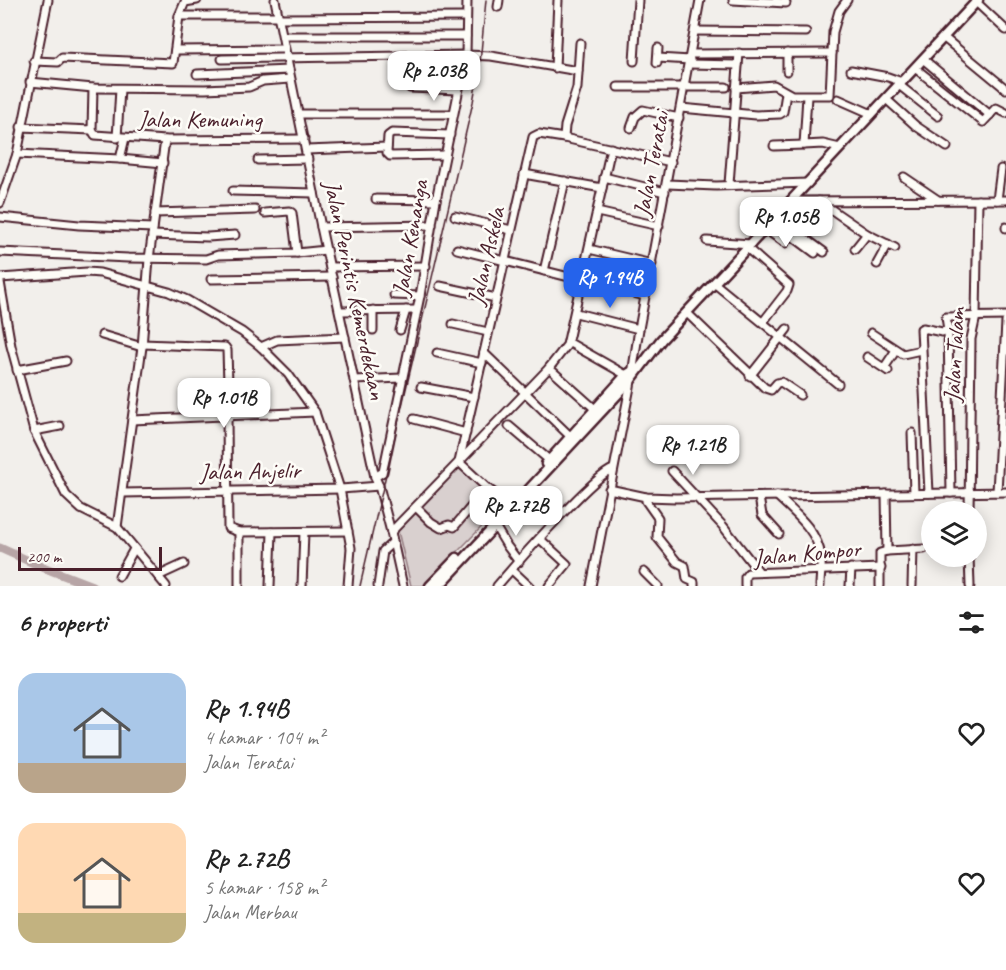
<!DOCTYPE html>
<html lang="id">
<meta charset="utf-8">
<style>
:root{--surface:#fff;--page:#f2f2f2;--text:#222;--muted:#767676;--accent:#2563eb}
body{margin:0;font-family:Caveat,sans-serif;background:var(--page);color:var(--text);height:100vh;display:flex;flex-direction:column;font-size:22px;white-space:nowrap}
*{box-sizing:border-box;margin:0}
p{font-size:20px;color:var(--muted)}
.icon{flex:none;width:33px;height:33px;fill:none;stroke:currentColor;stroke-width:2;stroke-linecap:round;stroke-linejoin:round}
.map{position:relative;height:586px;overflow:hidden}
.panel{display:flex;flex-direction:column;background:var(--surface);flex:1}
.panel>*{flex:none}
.controls{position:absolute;left:921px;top:501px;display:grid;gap:12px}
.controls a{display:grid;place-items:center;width:66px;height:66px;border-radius:50%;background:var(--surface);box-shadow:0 3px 15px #0003;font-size:30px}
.scale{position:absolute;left:18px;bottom:15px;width:144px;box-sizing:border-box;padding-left:6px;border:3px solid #4a1f2b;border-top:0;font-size:16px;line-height:21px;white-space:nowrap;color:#4a1f2b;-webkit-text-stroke:4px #fdfcf7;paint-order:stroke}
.price{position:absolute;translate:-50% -51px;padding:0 14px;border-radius:12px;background:#fff;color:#222;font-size:20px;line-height:39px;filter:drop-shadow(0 2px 3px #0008)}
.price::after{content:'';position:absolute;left:50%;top:36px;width:18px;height:14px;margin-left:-9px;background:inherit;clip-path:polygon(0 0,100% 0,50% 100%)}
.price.current{background:var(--accent);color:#fff}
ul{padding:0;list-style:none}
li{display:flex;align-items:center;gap:18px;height:150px;padding:0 18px}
li span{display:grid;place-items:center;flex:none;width:168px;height:120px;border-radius:18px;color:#555}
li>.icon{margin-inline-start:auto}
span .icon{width:72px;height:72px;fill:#fffc;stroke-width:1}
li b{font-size:26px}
h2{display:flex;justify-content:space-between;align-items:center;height:72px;padding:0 18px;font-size:26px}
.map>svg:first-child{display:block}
</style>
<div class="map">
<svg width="1006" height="586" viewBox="0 0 1006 586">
<rect width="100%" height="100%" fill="#f2efeb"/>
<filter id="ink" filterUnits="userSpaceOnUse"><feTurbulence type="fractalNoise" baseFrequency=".0167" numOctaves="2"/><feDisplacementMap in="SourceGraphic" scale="12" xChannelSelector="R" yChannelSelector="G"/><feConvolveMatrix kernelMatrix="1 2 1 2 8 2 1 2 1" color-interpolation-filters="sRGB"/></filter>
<g filter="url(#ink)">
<!-- green -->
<polygon fill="#d9d0cf" stroke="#92787d" stroke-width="1.5" points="460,467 505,503 424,586 411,586 398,531"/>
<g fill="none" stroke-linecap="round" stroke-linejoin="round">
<!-- river -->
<polyline stroke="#b7a5a6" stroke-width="9" points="0,548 40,566 92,586"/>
<!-- minor casing -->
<g stroke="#4a1f2b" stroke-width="11">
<g id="minor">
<polyline points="275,0 321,227 375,477 379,486 391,532 403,586"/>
<polyline points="733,0 786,3"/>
<polyline points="976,2 1006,30"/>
<polyline points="498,7 499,0"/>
<polyline points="179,16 278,16"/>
<polyline points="279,18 466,17"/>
<polyline points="695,31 806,32"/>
<polyline points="283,36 466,36"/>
<polyline points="943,37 1006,89"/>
<polyline points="175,50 284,49"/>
<polyline points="787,53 787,71"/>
<polyline points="691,54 832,53"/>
<polyline points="658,58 690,60"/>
<polyline points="222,59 466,55 491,56 578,71"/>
<polyline points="923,59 990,115"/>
<polyline points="34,61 58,62 62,58 173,63 179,16 185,2 197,0"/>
<polyline points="634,61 638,0"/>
<polyline points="657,63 658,48"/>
<polyline points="689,64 738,65"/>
<polyline points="555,68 558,0"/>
<polyline points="915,68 983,122 996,108 1006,113"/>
<polyline points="851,70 888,77 902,82"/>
<polyline points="197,74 289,70"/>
<polyline points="30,82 93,88 205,89 249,87 263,81 290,79"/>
<polyline points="899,85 938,116"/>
<polyline points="618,87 726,87"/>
<polyline points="93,88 92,130 95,135 165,140 304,139"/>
<polyline points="410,88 458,90"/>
<polyline points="736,88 774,85 792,95 830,95 833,32 839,11 847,0"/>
<polyline points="807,96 804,145 823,144 840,148"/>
<polyline points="838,99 872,114"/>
<polyline points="886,99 916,126 947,147"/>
<polyline points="681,108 756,115 780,114 783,112 786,93"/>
<polyline points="298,114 453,114"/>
<polyline points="21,127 92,130"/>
<polyline points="631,128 635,117 643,110 679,118"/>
<polyline points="117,138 120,89"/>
<polyline points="564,138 565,126 577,88 580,43"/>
<polyline points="774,146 804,145"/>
<polyline points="306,150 387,147"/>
<polyline points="17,154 120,159 163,163"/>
<polyline points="445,155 390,156 387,153 388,136 392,133 450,135"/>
<polyline points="120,159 125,138"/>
<polyline points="258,160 308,159"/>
<polyline points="524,174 602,188"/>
<polyline points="604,177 665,192"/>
<polyline points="904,177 938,200"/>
<polyline points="667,184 716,186 808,183"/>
<polyline points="729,184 739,53"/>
<polyline points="233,191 314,193"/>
<polyline points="376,199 436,200"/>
<polyline points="997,200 1001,169"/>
<polyline points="791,201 1006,200"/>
<polyline points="819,201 867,234 895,248"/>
<polyline points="0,203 17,154 48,0"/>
<polyline points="597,212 659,226"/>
<polyline points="155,213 255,210"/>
<polyline points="265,213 289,211 292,213 297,253"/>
<polyline points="455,216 511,230"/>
<polyline points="0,217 79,225 153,228"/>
<polyline points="776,217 824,252"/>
<polyline points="772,221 815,253"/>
<polyline points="321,227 432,225"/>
<polyline points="1006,227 1006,228"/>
<polyline points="765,229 785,243"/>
<polyline points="152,235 208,237 235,235"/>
<polyline points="707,241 751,244"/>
<polyline points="747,248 789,285 787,291 763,322"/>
<polyline points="457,249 645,296"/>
<polyline points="589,249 652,264"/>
<polyline points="855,249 867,234"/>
<polyline points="0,252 128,258 206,259 218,255 297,253 326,250"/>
<polyline points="877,264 888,244"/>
<polyline points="330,267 426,266"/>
<polyline points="544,271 565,181"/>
<polyline points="0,278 87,272 100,273 169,292 187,300 242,332 261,347 288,374 315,412 340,489 351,548 348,586"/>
<polyline points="211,279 332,277"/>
<polyline points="0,282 11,346 34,431 66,495 81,509 117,527 166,586"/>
<polyline points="714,283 838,384"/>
<polyline points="440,286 496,298"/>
<polyline points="394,295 420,296"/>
<polyline points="340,311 417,310"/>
<polyline points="576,313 639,329"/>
<polyline points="687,313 765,388 771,390 777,383 781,382 800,395"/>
<polyline points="453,324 488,332"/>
<polyline points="373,330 373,310"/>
<polyline points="400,330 406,310"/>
<polyline points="948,330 951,493"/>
<polyline points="871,333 903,354 921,350"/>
<polyline points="102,335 142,347"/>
<polyline points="568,342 626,375"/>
<polyline points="142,344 225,347 227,350 229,417"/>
<polyline points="261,347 277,340 345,337"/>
<polyline points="437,353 482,363"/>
<polyline points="484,353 570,436"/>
<polyline points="867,357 888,371"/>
<polyline points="549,368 595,409"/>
<polyline points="884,368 896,350"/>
<polyline points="17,370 66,361"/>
<polyline points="750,376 787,329"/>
<polyline points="354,380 402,378"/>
<polyline points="421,387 474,397"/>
<polyline points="227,417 228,528 239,532 348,531"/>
<polyline points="414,419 466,433"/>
<polyline points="132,420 315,412"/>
<polyline points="509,426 549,460"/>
<polyline points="34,431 60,426"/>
<polyline points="912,433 914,493"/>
<polyline points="672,471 723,526 759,572"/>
<polyline points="375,477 383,472 420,296 436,200 466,55 467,0"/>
<polyline points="609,489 646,497 676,498 1006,492"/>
<polyline points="997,492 1006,322"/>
<polyline points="122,493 341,489 379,486"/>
<polyline points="929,493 921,329 923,328 942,332 948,330 946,317 1006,316"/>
<polyline points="886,494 887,551"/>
<path d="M777,496C795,513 818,531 821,557C822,567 820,577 820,586"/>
<polyline points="646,497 646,501 658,518 657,537 677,562 685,566 687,579 694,582 694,586"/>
<polyline points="759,497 762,515 779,534"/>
<polyline points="416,507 431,522 441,528 449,525 454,527 487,488"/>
<polyline points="513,507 487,488 459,462 549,368 567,345 611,148"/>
<polyline points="969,512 971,339 976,316 978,200"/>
<polyline points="495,526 507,546 519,562"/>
<polyline points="117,527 142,347 149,259 165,140"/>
<polyline points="391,532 459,462 533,137 539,134 564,138 671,162"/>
<polyline points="540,539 567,564 549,586"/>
<polyline points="969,556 970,586"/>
<polyline points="512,570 529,586"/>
<polyline points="644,572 658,586"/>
<polyline points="119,576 134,549"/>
<polyline points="158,576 184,564"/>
<polyline points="239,586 239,532"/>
<polyline points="270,586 272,532"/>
<polyline points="302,586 304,532"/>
<polyline points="378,586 383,551 393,542"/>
<path d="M497,586C514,566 594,475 613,469"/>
<polyline points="591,586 630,387 639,329 700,0"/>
<polyline points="745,586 745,577 748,573 881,568"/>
<polyline points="850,586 851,568"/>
<polyline points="880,586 880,553 887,551 924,549"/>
<polyline points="912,586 913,549"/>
</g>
</g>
<!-- major casing -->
<g stroke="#4a1f2b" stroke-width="13">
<g id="major">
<polyline points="546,464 626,375 636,369"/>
<polyline points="430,586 457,558"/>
<polyline points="439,586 630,381 661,340 978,0"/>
</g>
</g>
<!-- minor -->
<use href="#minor" stroke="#fdfcf7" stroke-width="7"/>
<!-- major -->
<use href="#major" stroke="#fdfcf7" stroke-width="8"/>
<!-- rail -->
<polyline stroke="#4a1f2b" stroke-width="1.5" points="360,586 473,102 480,63 486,0"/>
</g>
</g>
<g text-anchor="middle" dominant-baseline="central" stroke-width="5" stroke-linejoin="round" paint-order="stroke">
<!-- street labels -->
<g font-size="24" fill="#4a1f2b" stroke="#fdfcf7">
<text x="200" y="119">Jalan Kemuning</text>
<text transform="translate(651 164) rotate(-79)">Jalan Teratai</text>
<text transform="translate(410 238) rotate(-80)">Jalan Kenanga</text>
<text transform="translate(486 256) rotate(-77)">Jalan Askela</text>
<text transform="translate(355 290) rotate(78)">Jalan Perintis Kemerdekaan</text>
<text transform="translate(954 355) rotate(-87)">Jalan Talam</text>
<text transform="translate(250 471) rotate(-1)">Jalan Anjelir</text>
<text transform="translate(807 553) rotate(-5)">Jalan Kompor</text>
</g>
</g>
</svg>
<div class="controls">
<a><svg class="icon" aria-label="layers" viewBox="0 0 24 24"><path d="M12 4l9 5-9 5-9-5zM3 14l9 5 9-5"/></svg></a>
</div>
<div class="scale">200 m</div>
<b class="price" style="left:434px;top:102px">Rp 2.03B</b>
<b class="price" style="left:786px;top:248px">Rp 1.05B</b>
<b class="price current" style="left:610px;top:309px">Rp 1.94B</b>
<b class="price" style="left:224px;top:429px">Rp 1.01B</b>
<b class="price" style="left:693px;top:476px">Rp 1.21B</b>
<b class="price" style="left:516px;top:537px">Rp 2.72B</b>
</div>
<section class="panel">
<h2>6 properti<svg class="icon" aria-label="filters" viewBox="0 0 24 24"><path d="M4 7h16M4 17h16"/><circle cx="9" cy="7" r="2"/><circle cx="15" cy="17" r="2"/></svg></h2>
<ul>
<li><span style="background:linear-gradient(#a9c7e8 75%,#b9a48a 0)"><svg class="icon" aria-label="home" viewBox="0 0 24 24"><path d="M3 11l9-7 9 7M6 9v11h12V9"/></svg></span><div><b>Rp 1.94B</b><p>4 kamar · 104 m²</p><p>Jalan Teratai</p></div><svg class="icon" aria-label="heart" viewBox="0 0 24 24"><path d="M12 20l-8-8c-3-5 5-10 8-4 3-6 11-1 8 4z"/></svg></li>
<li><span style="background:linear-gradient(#ffd9b3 75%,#c2b280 0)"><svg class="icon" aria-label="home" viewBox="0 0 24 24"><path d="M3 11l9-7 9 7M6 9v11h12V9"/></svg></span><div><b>Rp 2.72B</b><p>5 kamar · 158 m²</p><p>Jalan Merbau</p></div><svg class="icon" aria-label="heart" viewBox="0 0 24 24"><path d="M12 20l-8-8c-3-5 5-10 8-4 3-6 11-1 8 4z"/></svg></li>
</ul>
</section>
